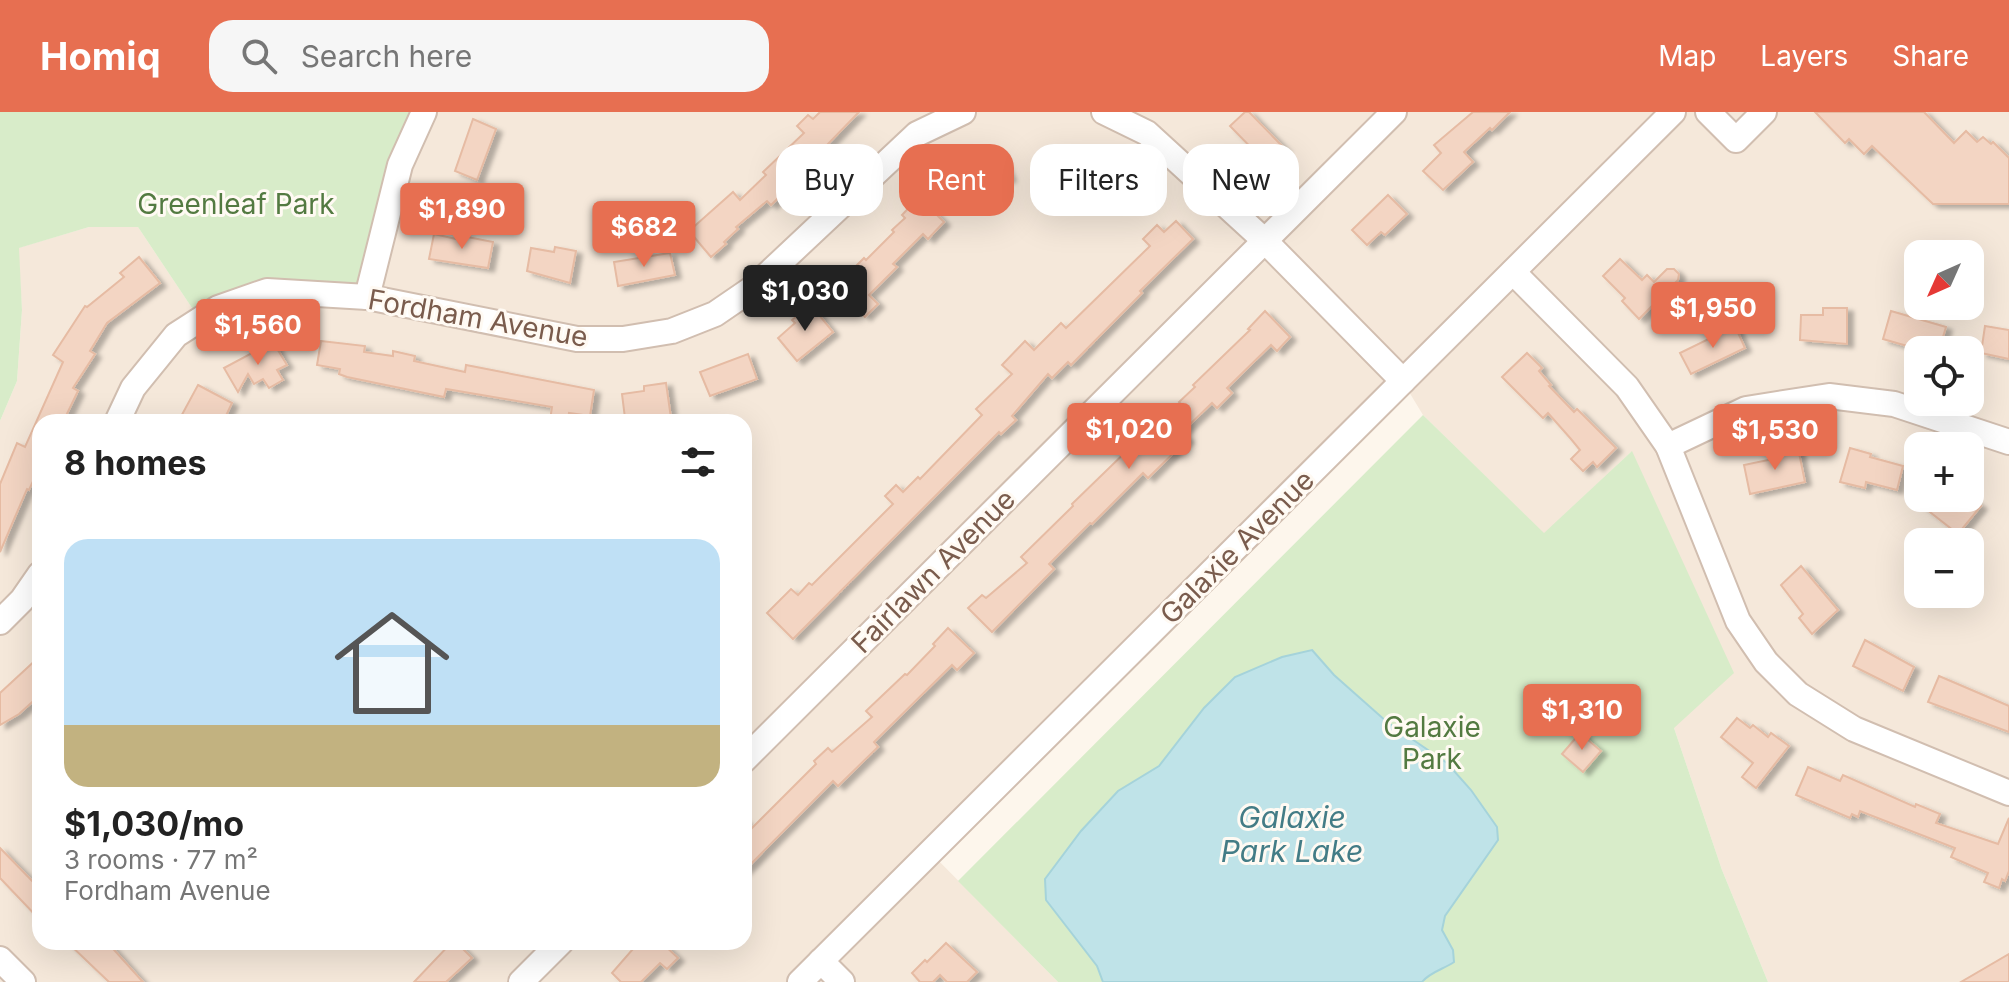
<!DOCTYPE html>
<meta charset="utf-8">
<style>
:root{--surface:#fff;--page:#f6f6f6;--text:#222;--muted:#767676;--line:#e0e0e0;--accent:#e76f51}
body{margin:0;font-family:Inter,sans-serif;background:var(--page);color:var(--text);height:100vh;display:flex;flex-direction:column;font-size:30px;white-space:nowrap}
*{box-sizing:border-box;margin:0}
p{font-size:26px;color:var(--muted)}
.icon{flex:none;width:44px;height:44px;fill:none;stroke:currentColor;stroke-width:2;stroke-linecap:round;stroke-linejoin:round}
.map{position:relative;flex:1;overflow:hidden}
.panel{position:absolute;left:32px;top:302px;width:720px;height:536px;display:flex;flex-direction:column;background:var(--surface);border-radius:24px;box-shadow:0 8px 32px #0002}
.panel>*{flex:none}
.banner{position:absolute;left:776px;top:32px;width:760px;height:72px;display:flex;gap:16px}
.needle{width:52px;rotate:225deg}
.fabs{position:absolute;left:1904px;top:128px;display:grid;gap:16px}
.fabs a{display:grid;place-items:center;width:80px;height:80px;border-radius:16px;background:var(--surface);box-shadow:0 8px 32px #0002;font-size:40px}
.price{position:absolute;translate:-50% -68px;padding:0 18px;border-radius:8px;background:var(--accent);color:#fff;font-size:26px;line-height:52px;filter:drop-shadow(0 2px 4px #0008)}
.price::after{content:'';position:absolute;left:50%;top:48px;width:24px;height:18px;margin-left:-12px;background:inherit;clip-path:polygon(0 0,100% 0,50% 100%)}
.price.current{background:#222;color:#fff}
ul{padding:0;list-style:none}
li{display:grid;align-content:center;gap:16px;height:424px;padding:0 32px}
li+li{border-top:2px solid var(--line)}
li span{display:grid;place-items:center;height:248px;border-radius:24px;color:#555}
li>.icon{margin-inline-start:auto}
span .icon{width:144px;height:144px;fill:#fffc;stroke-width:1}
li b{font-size:34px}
h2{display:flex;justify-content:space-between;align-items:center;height:96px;padding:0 32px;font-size:34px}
.chip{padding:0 28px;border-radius:24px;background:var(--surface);box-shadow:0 8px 32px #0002;font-size:28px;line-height:72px}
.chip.current{background:var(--accent);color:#fff}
header{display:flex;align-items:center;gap:48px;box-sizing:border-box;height:112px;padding:0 40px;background:var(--accent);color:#fff}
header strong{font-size:38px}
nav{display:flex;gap:44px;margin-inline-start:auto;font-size:28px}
.search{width:560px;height:72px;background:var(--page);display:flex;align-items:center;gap:20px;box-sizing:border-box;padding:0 28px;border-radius:24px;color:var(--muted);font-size:30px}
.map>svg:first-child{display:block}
</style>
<header>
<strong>Homiq</strong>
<div class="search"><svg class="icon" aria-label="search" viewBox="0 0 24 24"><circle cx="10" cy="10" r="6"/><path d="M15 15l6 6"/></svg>Search here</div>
<nav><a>Map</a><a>Layers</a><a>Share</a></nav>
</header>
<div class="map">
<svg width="2009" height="870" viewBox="0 0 2009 870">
<defs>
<filter id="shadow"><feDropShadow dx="6" dy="3.5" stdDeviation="2" flood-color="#0004"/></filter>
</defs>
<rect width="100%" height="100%" fill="#fdf6ec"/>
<!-- residential -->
<path fill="#f5e8da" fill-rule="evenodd" d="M424,0H2009V870H1768L1722,758L1674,616L1631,340L1544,422L1423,303L1403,270L931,741L1058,870H0V309L17,269L22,198L18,136L89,115H138L200,208ZM1918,142H1970V194H1918ZM1918,238H1970V290H1918ZM40,310H744V830H40ZM1918,334H1970V386H1918ZM1918,430H1970V482H1918Z"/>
<!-- green -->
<g fill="#d8ecc9">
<polygon points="0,0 424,0 367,185 267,179 200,208 138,115 89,115 19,136 22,198 17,269 0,309"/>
<polygon points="1423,303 1544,421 1632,339 1734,561 1674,616 1722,758 1768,870 1058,870 958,769"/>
</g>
<!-- water -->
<path fill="#bfe3e8" stroke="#a5d3da" stroke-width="2" d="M1312,538L1334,563L1387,610L1447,651L1471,678L1497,715L1498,728L1445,804L1442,818L1453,838L1454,850C1444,857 1430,860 1422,870H1103L1097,854L1046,788L1045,767L1081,719L1118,679L1159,654L1204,596L1235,565L1282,545Z"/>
<!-- building -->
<g fill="#f3d5c3" stroke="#e6bba3" stroke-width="2" filter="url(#shadow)">
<polygon points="820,0 859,0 795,66 797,68 771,93 767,89 736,115 738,117 724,130 726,132 711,145 689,119 733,80 740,88 766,63 763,60 804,21 797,14 808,3 813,7"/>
<polygon points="1245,0 1249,0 1285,37 1269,54 1230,14"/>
<polygon points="1473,0 1510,0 1492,18 1490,16 1464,40 1473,50 1443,78 1423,59 1441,41 1434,33"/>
<polygon points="1815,0 1924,0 1954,31 1966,19 1977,30 1983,25 1991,32 1993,30 2009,46 2009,92 1933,92 1872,34 1864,42 1849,27 1845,31"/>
<polygon points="473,7 496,17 477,68 455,59"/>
<polygon points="1045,37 1064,39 1063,42 1099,50 1096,78 1031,67 1035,46 1043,47"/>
<polygon points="1000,40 1010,66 960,86 950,60"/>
<polygon points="1388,83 1407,102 1385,123 1381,120 1367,133 1352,118"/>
<polygon points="919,85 944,110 928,127 923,122 893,152 897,155 869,183 878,192 865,205 832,171 847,157 850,160 864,146 866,148 894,120 892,118 905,106 902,103"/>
<polygon points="1176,109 1193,127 1140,179 1142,181 1071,253 1068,250 1052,266 1048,262 1012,304 1016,308 1001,322 999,320 793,527 767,501 791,477 798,483 809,471 812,473 893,392 885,384 896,373 903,380 918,365 920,367 982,303 976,297 1012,262 1002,253 1025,229 1034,238 1061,211 1066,216 1150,134 1143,127 1157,113 1164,120"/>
<polygon points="434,122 456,127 457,123 493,130 488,156 429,147"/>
<polygon points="555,135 576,139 570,171 527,159 531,136 554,140"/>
<polygon points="670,141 675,163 618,174 614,150"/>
<polygon points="139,145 160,171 107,211 90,239 95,242 73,276 78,279 63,310 40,310 40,354 29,378 27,377 0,440 0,372 17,331 25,335 63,250 53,243 85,194 87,195 124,165 120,161"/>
<polygon points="1620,147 1642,168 1647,163 1654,170 1667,157 1674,157 1679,162 1678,168 1639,207 1622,189 1625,186 1603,164"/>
<polygon points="811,193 833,220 797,249 778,226 795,211 792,208"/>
<polygon points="1823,196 1847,196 1847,232 1800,228 1801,203 1823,203"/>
<polygon points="1265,199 1290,225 1277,239 1271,233 1227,276 1232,281 1217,296 1212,291 1181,321 1188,327 1148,366 1143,361 1092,412 1090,411 1049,452 1054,457 992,520 968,496 982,483 986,486 1027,451 1021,445 1073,394 1072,392 1139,327 1143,332 1182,293 1179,290 1195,275 1193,273 1250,218 1248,217"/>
<polygon points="1891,199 1946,215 1939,238 1921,238 1883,227"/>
<polygon points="1735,214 1745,236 1691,262 1680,241"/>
<polygon points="1985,214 2009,218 2009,247 1981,241"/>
<polygon points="321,229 365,234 364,240 393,244 393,239 415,244 414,249 465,260 466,253 594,278 590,304 569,301 568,310 550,308 552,295 446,277 444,285 347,265 339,262 340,257 317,253"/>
<polygon points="273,230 287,253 277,258 283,268 269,276 263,267 254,272 248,262 238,280 224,256"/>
<polygon points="1527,241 1542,256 1539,259 1551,273 1549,274 1574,300 1577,297 1616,336 1597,355 1593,350 1583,359 1571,347 1580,338 1571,327 1548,301 1543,306 1502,265"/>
<polygon points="748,242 757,267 710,284 700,260"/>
<polygon points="666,271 671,306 649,309 648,303 625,306 622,282 644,279 644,274"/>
<polygon points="198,273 232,291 223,310 178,310"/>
<polygon points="1798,336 1805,370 1750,382 1744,353 1778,346 1777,341"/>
<polygon points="1850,336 1871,342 1870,345 1903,354 1897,378 1866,370 1865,376 1840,370"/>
<polygon points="1912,386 1970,386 1981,394 1958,422"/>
<polygon points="1801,454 1838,498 1812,522 1799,506 1803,502 1781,473"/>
<polygon points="948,516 974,541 957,558 952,553 874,630 878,635 838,674 833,669 744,759 744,708 752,716 816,652 814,649 828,636 832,640 872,605 866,599 905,562 907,563 935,534 933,532"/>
<polygon points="1865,528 1914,555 1903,579 1853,554"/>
<polygon points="40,544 40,583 19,602 0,613 0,581"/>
<polygon points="1939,564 2009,594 2009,620 1928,590"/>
<polygon points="1737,606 1750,616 1753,613 1768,625 1771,621 1789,634 1756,676 1742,665 1753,651 1721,625"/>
<polygon points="1580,621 1601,639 1583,660 1562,642"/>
<polygon points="1808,655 1840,669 1843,663 1915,695 1916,692 1940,702 1936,711 1998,732 2009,706 2009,759 2005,769 2002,767 1999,776 1984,770 1988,761 1951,745 1955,736 1860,699 1858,705 1852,702 1850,706 1796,683"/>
<polygon points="0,736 40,777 40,808 0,766"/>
<polygon points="67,830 107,830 143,870 109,870"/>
<polygon points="452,830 456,830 472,846 446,870 414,870"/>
<polygon points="639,830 661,830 678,846 667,857 660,851 641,870 621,870 612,861"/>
<polygon points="946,831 977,860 967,870 947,870 940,863 933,870 920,870 912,861 925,848 927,850"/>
<polygon points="2009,842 2009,870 1961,870"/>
</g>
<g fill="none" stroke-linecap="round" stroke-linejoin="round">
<!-- minor casing -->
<g stroke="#d1beb0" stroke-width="28">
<g id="minor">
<polyline points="1104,0 1147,21 1265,129 1403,269"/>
<polyline points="1708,0 1736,28 1764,0"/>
<polyline points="1513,160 1627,275 1668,334 1738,509 1766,550 1798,582 1854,617 2009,681"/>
<polyline points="367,185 400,53 424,0"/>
<polyline points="117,310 133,276 176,223 218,196 267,179 367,185 577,227 623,227 672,219 715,202 753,176 917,22 963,0"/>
<polyline points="1668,334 1746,297 1829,284 1894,292 2009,330"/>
<polyline points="0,510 22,488 40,462"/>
<polyline points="744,648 1394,0"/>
<polyline points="0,847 23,870"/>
<polyline points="821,849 842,870"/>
<polyline points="521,870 561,830"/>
<polyline points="800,870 1673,0"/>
</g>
</g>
<!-- minor -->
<use href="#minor" stroke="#fff" stroke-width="24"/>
</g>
<g text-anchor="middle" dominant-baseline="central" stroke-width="6" stroke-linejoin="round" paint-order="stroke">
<!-- park labels -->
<g font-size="28" fill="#537a41" stroke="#fffaf3">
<text x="236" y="92">Greenleaf Park</text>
<text x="1432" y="615">Galaxie<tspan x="1432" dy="32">Park</tspan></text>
</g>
<!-- street labels -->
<g font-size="28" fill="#7a5c4d" stroke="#fffaf3">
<text transform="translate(478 206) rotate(10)">Fordham Avenue</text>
<text transform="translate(1237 435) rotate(-45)">Galaxie Avenue</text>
<text transform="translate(933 459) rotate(-45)">Fairlawn Avenue</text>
</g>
<!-- water labels -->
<g font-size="30" font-style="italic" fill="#437c86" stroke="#fffaf3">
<text x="1292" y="705">Galaxie<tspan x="1292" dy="34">Park Lake</tspan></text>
</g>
</g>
</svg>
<div class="fabs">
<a><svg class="needle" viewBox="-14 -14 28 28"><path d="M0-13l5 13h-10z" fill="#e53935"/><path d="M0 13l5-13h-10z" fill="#767676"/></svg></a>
<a><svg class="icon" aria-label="locate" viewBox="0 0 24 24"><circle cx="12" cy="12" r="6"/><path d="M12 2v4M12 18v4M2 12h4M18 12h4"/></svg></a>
<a>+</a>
<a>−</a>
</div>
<b class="price" style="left:462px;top:139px">$1,890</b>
<b class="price" style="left:644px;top:157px">$682</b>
<b class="price current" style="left:805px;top:221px">$1,030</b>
<b class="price" style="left:1713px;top:238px">$1,950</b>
<b class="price" style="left:258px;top:255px">$1,560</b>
<b class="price" style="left:1129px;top:359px">$1,020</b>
<b class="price" style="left:1775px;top:360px">$1,530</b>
<b class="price" style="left:1582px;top:640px">$1,310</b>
<div class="banner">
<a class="chip">Buy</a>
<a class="chip current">Rent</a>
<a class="chip">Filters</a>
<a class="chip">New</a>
</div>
<section class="panel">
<h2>8 homes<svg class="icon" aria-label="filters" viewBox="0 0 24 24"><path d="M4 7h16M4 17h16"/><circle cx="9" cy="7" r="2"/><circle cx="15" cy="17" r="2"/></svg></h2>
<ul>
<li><span style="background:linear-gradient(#bfe0f5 75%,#c2b280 0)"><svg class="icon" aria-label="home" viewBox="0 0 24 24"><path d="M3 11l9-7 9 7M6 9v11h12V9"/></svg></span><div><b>$1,030/mo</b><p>3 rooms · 77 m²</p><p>Fordham Avenue</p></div></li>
</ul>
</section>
</div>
